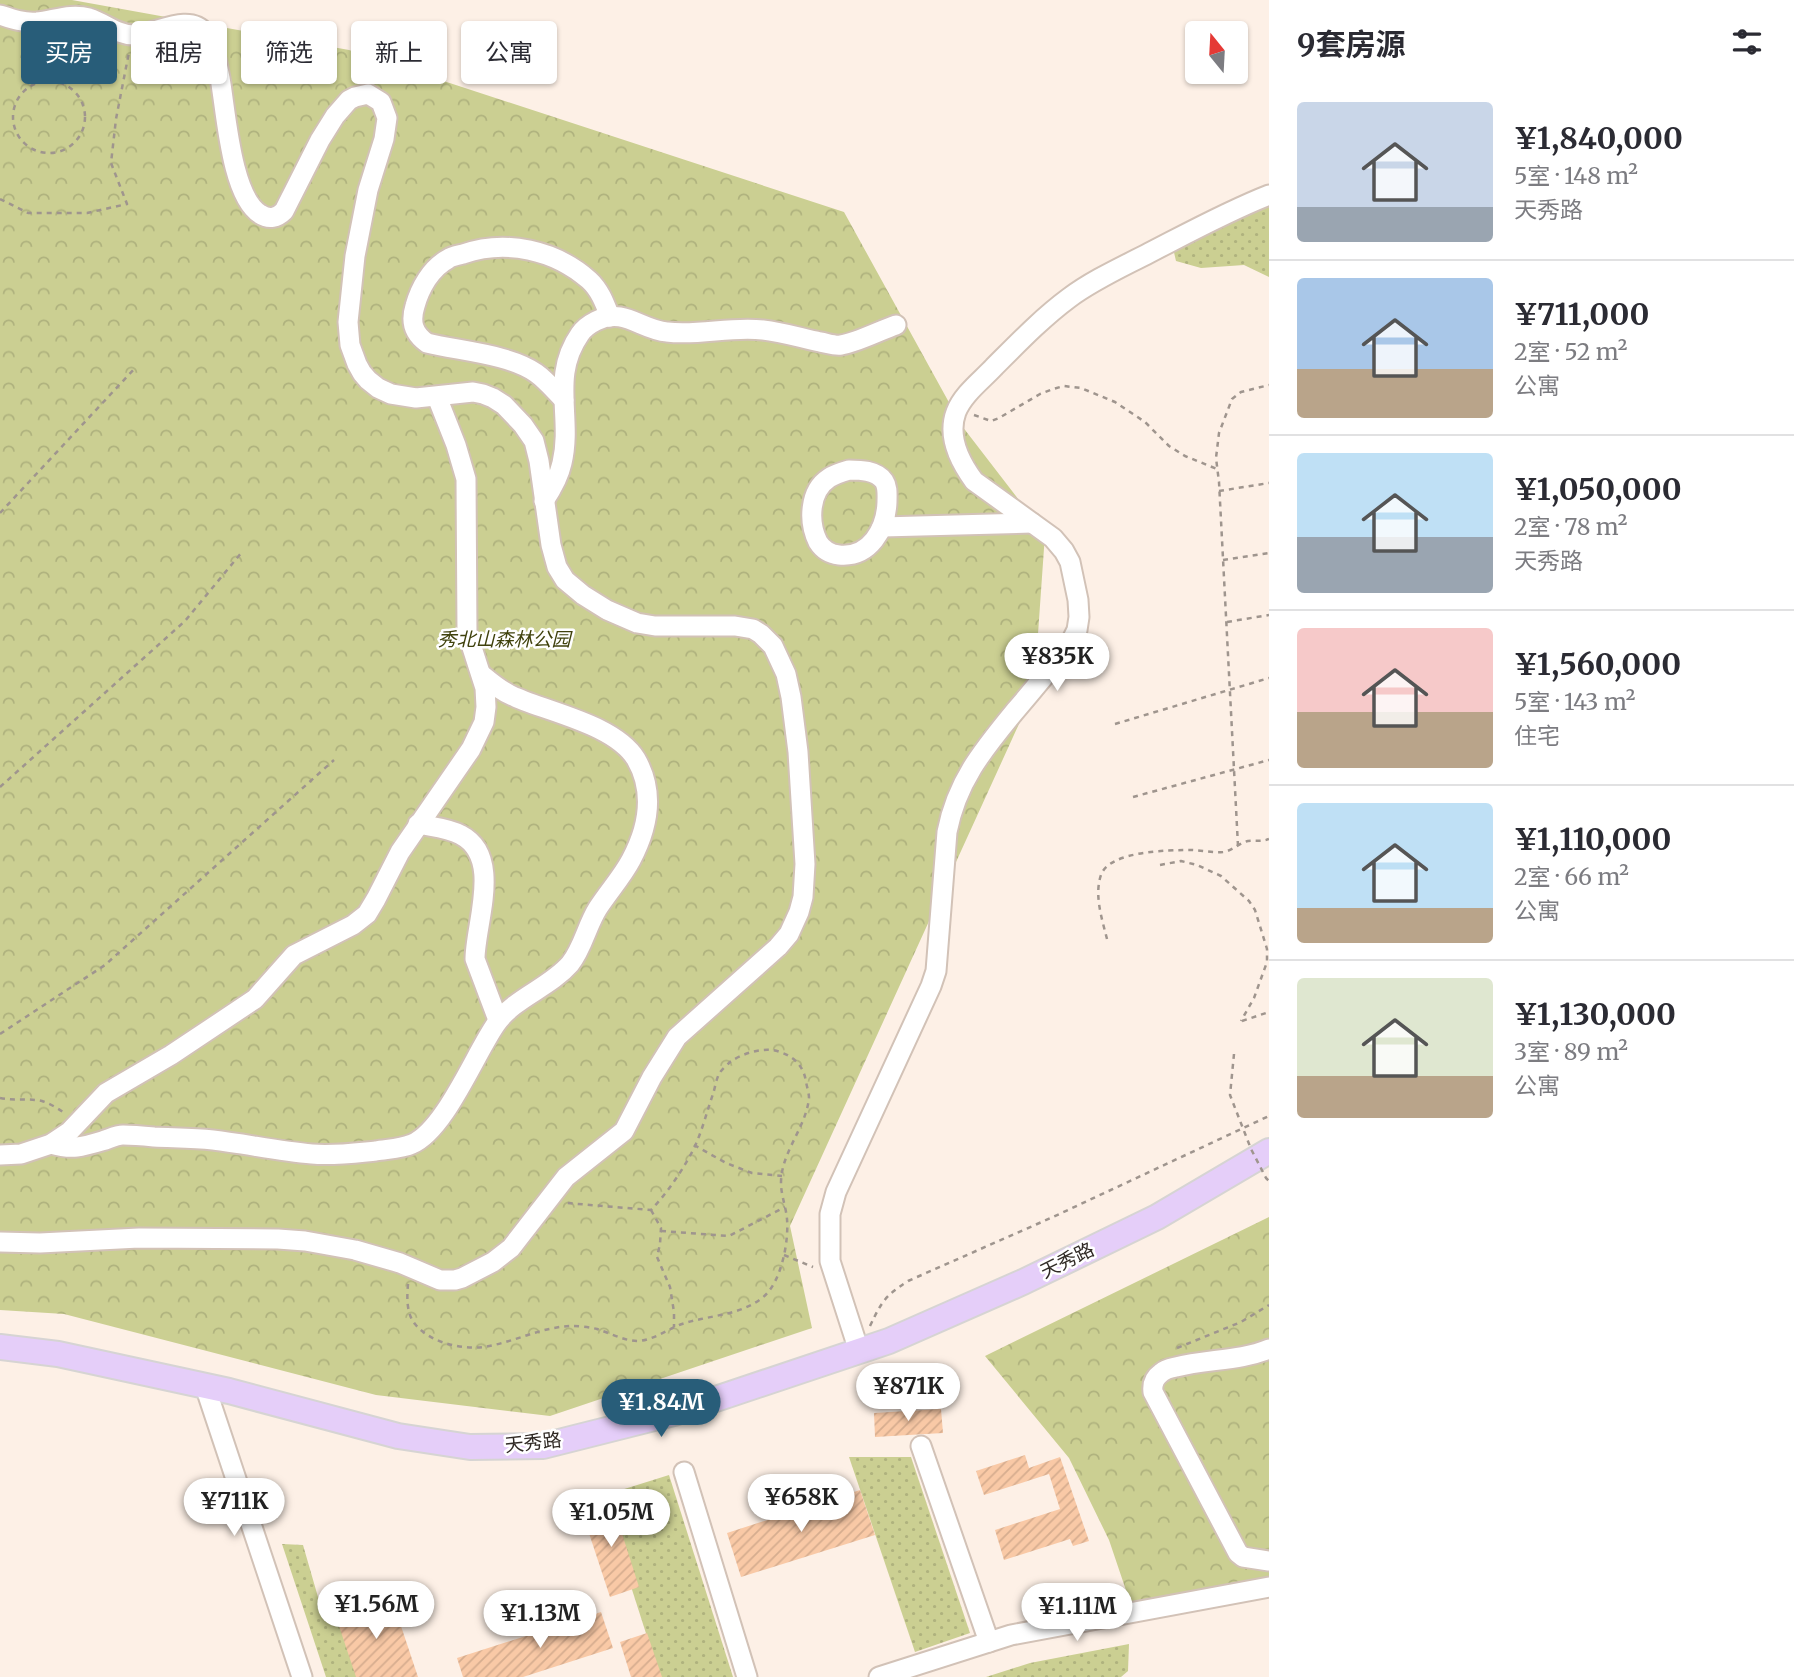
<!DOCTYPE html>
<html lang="zh">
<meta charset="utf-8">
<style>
:root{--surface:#fff;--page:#f2f2f3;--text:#2b2b33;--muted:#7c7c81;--line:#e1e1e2;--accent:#285d79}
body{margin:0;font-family:Merriweather,"Noto Sans SC",serif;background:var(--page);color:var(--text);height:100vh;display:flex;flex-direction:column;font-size:26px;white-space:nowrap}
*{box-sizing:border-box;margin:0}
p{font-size:23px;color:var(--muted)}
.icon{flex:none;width:38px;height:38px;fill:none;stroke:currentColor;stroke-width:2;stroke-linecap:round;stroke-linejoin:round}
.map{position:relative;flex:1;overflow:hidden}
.panel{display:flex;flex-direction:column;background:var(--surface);width:525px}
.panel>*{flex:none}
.banner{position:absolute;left:21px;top:21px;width:665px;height:63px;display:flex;gap:14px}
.needle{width:46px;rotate:342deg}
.buttons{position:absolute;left:1185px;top:21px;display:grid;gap:14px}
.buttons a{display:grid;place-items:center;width:63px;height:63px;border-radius:7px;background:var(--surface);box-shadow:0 2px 5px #0004;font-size:35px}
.price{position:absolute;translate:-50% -60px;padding:0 16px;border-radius:24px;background:#fff;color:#222;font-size:23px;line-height:46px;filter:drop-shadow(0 2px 4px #0008)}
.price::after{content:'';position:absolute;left:50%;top:42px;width:21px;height:16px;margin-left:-10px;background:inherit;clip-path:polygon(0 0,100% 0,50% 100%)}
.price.active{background:var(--accent);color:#fff}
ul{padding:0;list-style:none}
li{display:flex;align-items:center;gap:21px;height:175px;padding:0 28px}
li+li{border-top:2px solid var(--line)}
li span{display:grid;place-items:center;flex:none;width:196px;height:140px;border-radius:7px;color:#555}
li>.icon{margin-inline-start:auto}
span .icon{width:84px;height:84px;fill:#fffc;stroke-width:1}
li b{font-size:30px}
h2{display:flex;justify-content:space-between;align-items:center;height:84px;padding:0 28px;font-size:30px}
.tag{padding:0 24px;border-radius:7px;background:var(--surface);box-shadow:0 2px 5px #0004;font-size:24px;line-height:63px}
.tag.active{background:var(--accent);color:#fff}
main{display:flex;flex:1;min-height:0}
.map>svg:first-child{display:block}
</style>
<main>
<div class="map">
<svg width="1269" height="1677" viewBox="0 0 1269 1677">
<defs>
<pattern id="grass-dots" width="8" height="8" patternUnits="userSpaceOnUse" patternTransform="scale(1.75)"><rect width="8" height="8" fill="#cbcf92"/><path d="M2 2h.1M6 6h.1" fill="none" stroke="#afb27e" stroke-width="1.8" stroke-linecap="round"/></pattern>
<pattern id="park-crowns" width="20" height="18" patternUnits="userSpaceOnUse" patternTransform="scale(1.75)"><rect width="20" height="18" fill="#cbcf92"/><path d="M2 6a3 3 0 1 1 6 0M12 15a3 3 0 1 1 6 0" fill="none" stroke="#afb27e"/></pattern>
<pattern id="building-hatch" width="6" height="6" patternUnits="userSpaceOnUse" patternTransform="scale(1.75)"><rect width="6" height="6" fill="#f9c9a6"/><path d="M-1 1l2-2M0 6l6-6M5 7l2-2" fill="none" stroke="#d6ad8f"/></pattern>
</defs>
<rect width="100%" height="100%" fill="#fdf0e6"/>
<!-- grass -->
<g fill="url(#grass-dots)">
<polygon points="1269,207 1269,277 1244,265 1201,268 1176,261 1173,248 1234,218"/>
<polygon points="849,1457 911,1457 970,1633 915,1652"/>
<polygon points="669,1475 733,1677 660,1677 602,1496"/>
<polygon points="282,1544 303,1545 320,1604 376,1586 407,1677 326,1677"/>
<polygon points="1129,1644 1128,1671 1121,1677 986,1677 1030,1663"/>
</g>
<!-- park -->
<g fill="url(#park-crowns)">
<polygon points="0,0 72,0 349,50 844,212 962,426 1045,534 1034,691 790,1226 812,1328 550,1416 376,1395 64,1314 0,1310"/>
<polygon points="1269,1217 1269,1589 1133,1611 1109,1540 1069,1458 985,1356"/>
</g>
<!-- building -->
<g fill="url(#building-hatch)">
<polygon points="941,1409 943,1433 875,1437 874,1413"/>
<polygon points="1025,1455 1029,1468 1060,1457 1089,1541 1073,1546 1070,1539 1004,1560 995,1530 1060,1509 1049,1474 984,1495 976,1471"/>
<polygon points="860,1490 875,1535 741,1577 727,1533"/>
<polygon points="612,1502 639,1587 610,1597 582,1512"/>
<polygon points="391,1596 418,1677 356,1677 335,1614"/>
<polygon points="601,1612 613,1648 523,1677 463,1677 457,1658"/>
<polygon points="647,1633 662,1677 631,1677 620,1642"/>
</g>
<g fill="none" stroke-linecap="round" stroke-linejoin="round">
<!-- minor casing -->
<g stroke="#d2c2b7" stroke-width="23">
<g id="minor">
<path d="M0,15C12,19 23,23 37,22C55,20 71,13 89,18C105,23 117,35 134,35C154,35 189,12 205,33C214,44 217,64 220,78C226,111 231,196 260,214C269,220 277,218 284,211L320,140L335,116L349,100L355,97L368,94L381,102L387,118L384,139L368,190L355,256L348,322L350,345L357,364L362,373L368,380L378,388L391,394L416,398L473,392L483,394L493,398L504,405L523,425L534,441L539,461L551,545L557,567L565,580L583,595L607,610L637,623L655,626H735L753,629L761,634L773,646L786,674L791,697L798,752L805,864L803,897L799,912L789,934L778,947L677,1037L652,1077L624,1131L566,1177L511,1248L493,1262L462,1278L455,1280H440L400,1263L355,1250L305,1241L278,1239L139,1238L40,1243L0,1242"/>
<path d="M564,400C555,391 546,380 536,373C509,354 459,351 427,343C413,333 410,322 415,306C420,288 431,268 448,259C452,256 459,255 463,254C506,239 555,250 589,280C600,290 605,304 610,317"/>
<path d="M849,470C860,470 876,470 884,481C888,487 887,495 887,502C886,529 870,558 839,555C830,554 823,550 818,542C808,522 809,491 829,478C835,474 842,472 849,470Z"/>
<path d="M544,501C552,489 559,477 562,463C573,417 550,377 580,334C584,328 590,324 596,321C624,307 641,330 667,332C699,336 731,326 763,330C782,332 801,338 820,342C827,343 834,346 841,345C856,343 881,330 896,325"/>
<polyline points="882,527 1032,523"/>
<path d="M418,824C432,827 449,828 461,835C503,857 475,924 475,959L498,1020"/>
<path d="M51,1144C72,1150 82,1147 102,1141C109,1139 116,1135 123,1135C133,1135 144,1136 154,1137C174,1138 193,1138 213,1140C246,1144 279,1151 312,1154C333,1156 355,1153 376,1151C387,1149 401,1149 412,1144C445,1130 475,1054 496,1024C514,998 549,988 570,964C583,948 587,925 598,908C609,891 622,877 631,860C648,828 655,792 636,759C615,725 551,713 515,697C502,692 492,683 481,674"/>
<polyline points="0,1155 21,1154 51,1144 69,1132 106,1093 171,1055 255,999 294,955 353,925 367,914 376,899 400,852 471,749 484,722 486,707 485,688 467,632 466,479 456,445 437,397"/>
<path d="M1269,1349C1240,1361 1207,1359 1176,1367C1171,1368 1165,1369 1161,1373C1154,1378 1152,1384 1153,1392L1238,1553L1243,1557L1269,1561"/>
<path d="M859,1351L830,1261V1214L836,1192L931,986L936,971L947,832C957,781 983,750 1015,711C1034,689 1052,667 1070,644L1077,630L1079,617L1078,600L1070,562L1064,551L1053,538L974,481C960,462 947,436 956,412C963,394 982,380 994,367C1018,343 1042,318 1069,298C1093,280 1122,267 1149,253C1188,233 1228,211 1269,195"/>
<polyline points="205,1386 302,1677"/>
<polyline points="921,1446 989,1642"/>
<polyline points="684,1472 747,1677"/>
<polyline points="879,1677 1011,1635 1269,1587"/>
</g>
</g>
<!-- major casing -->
<g stroke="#d6d4d3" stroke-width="28">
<polyline id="major" points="0,1347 58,1354 229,1391 398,1436 470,1447 543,1446 674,1413 889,1341 1023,1282 1157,1217 1269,1151"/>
</g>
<!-- path -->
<g stroke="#9f958e" stroke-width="2.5" stroke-dasharray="5 5" stroke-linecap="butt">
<circle cx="49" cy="117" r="36"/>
<polyline points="65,84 83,34"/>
<polyline points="0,199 28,213 87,213 127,204 111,163 116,119 129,52"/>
<polyline points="974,415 991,421 999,418 1040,394 1053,389 1064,386 1081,388 1115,402 1145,422 1169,446 1185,456 1217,469"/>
<polyline points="1219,491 1269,483"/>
<polyline points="0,513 136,367"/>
<polyline points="1223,560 1269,553"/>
<polyline points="1227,622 1269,615"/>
<polyline points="1115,724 1269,678"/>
<polyline points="0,787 185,621 242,552"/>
<polyline points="1133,797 1269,760"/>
<polyline points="1238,846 1219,482 1216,458 1219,433 1232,399 1241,392 1269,385"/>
<polyline points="1160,865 1181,861 1197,865 1221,876 1249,901 1255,910 1267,949 1267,962 1254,998 1241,1021"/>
<path d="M1107,939C1102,919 1094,895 1101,875C1109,851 1168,850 1190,850C1201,850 1212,853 1223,852C1232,851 1239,843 1248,841C1255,840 1262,842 1269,839"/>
<polyline points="1242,1021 1269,1012"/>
<polyline points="0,1034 105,965 334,760"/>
<path d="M0,1098C14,1101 28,1098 42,1101C49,1103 57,1108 63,1112"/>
<polyline points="694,1145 726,1163 752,1173 782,1176"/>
<polyline points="651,1210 661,1228 660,1244 657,1257 670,1287 674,1312 674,1327"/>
<polyline points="661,1231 729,1236 785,1207"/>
<polyline points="784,1255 813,1267"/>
<path d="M408,1284C407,1297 406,1313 415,1324C429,1342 461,1350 483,1347C513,1343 540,1327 571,1326C579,1326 589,1327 597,1329C610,1333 624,1341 638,1341C654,1340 668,1329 682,1324C709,1315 739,1316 762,1298C781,1284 789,1242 787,1219C786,1207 781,1195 781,1183C781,1152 806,1128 809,1098C809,1093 807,1087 806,1082C804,1067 795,1057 780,1052C765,1046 743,1053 730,1062C727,1065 721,1070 719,1074C716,1080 715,1088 713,1094C706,1114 701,1136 691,1154C680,1174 667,1193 651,1210L567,1203"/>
<path d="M870,1326C882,1301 885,1296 908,1281L1053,1217L1269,1116"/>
<polyline points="1177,1348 1241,1322 1269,1305"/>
</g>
<!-- minor -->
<use href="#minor" stroke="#fff" stroke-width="19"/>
<!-- major -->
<use href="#major" stroke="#e5cef9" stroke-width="24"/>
<!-- path-bridge -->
<polyline stroke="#9f958e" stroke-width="2.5" stroke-dasharray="5 5" stroke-linecap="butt" points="1234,1054 1230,1095 1251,1149 1266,1178 1269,1181"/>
</g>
<g text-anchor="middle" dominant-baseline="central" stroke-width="5" stroke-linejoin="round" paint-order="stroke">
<!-- park labels -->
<g font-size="19" font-style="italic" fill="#3f410c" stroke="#fff">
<text x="504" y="639">秀北山森林公园</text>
</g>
<!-- street labels -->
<g font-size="19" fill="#302a25" stroke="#fff">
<text transform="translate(1067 1260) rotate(-26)">天秀路</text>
<text transform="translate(533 1442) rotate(-6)">天秀路</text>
</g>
</g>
</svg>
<div class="buttons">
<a><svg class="needle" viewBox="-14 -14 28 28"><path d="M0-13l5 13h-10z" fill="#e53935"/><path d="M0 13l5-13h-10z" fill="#7c7c81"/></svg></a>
</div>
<b class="price" style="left:1057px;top:693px">¥835K</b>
<b class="price" style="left:908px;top:1423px">¥871K</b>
<b class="price active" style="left:661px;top:1439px">¥1.84M</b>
<b class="price" style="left:801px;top:1534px">¥658K</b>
<b class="price" style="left:234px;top:1538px">¥711K</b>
<b class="price" style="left:611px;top:1549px">¥1.05M</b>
<b class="price" style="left:376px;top:1641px">¥1.56M</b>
<b class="price" style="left:1077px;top:1643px">¥1.11M</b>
<b class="price" style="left:540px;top:1650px">¥1.13M</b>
<div class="banner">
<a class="tag active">买房</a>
<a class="tag">租房</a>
<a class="tag">筛选</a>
<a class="tag">新上</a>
<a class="tag">公寓</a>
</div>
</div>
<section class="panel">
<h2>9套房源<svg class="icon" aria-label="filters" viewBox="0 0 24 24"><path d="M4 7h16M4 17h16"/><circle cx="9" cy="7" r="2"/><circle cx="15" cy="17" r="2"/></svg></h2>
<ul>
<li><span style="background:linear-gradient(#c9d6e8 75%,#9aa5b1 0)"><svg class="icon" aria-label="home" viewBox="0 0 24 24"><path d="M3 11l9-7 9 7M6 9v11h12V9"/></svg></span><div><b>¥1,840,000</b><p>5室 · 148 m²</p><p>天秀路</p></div></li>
<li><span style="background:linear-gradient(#a9c7e8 65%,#b9a48a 0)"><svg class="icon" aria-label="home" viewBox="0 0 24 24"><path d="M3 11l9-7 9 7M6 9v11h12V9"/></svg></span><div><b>¥711,000</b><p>2室 · 52 m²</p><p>公寓</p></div></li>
<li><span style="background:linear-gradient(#bfe0f5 60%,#9aa5b1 0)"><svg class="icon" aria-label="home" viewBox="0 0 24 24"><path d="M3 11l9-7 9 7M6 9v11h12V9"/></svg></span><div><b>¥1,050,000</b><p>2室 · 78 m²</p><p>天秀路</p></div></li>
<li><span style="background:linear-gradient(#f6c9c9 60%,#b9a48a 0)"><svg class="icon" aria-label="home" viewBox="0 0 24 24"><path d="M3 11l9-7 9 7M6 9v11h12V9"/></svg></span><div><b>¥1,560,000</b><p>5室 · 143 m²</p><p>住宅</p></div></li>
<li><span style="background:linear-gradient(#bfe0f5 75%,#b9a48a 0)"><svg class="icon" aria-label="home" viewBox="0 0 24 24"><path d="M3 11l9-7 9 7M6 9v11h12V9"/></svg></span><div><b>¥1,110,000</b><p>2室 · 66 m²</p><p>公寓</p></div></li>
<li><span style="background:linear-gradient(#dfe7d0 70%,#b9a48a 0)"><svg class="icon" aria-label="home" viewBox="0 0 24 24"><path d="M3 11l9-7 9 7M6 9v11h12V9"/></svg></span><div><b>¥1,130,000</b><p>3室 · 89 m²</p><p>公寓</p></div></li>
</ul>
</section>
</main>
